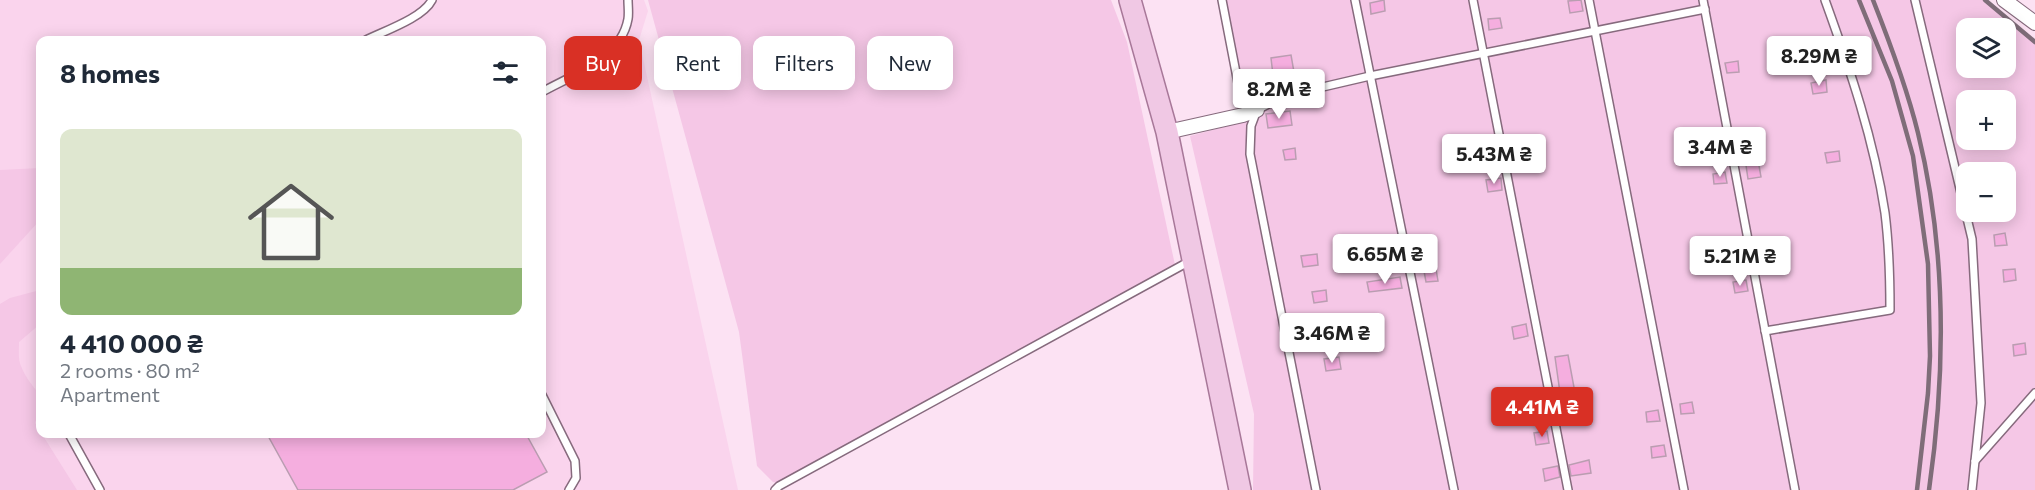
<!DOCTYPE html>
<meta charset="utf-8">
<style>
:root{--surface:#fff;--page:#f2f2f3;--text:#1f2937;--muted:#747a83;--accent:#d93025}
body{margin:0;font-family:Commissioner,sans-serif;background:var(--page);color:var(--text);height:100vh;display:flex;flex-direction:column;font-size:22px;white-space:nowrap}
*{box-sizing:border-box;margin:0}
p{font-size:20px;color:var(--muted)}
.icon{flex:none;width:33px;height:33px;fill:none;stroke:currentColor;stroke-width:2;stroke-linecap:round;stroke-linejoin:round}
.map{position:relative;flex:1;overflow:hidden}
.drawer{position:absolute;left:36px;top:36px;width:510px;height:402px;display:flex;flex-direction:column;background:var(--surface);border-radius:12px;box-shadow:0 3px 15px #0003}
.drawer>*{flex:none}
.hud{position:absolute;left:564px;top:36px;width:570px;height:54px;display:flex;gap:12px}
.tools{position:absolute;left:1956px;top:18px;display:grid;gap:12px}
.tools a{display:grid;place-items:center;width:60px;height:60px;border-radius:12px;background:var(--surface);box-shadow:0 3px 15px #0003;font-size:30px}
.price{position:absolute;translate:-50% -51px;padding:0 14px;border-radius:6px;background:#fff;color:#222;font-size:20px;line-height:39px;filter:drop-shadow(0 2px 3px #0008)}
.price::after{content:'';position:absolute;left:50%;top:36px;width:18px;height:14px;margin-left:-9px;background:inherit;clip-path:polygon(0 0,100% 0,50% 100%)}
.price.on{background:var(--accent);color:#fff}
ul{padding:0;list-style:none}
li{display:grid;align-content:center;gap:12px;height:318px;padding:0 24px}
li span{display:grid;place-items:center;height:186px;border-radius:12px;color:#555}
li>.icon{margin-inline-start:auto}
span .icon{width:108px;height:108px;fill:#fffc;stroke-width:1}
li b{font-size:26px}
h2{display:flex;justify-content:space-between;align-items:center;height:72px;padding:0 24px;font-size:26px}
.tag{padding:0 21px;border-radius:12px;background:var(--surface);box-shadow:0 3px 15px #0003;font-size:21px;line-height:54px}
.tag.on{background:var(--accent);color:#fff}
.map>svg:first-child{display:block}
</style>
<div class="map">
<svg width="2035" height="490" viewBox="0 0 2035 490">
<rect width="100%" height="100%" fill="#fce2f3"/>
<!-- built -->
<path fill="#fad4ed" fill-rule="evenodd" d="M0,0H644L648,11L639,40L738,490H0ZM40,40H542V434H40Z"/>
<!-- green -->
<g fill="#f5c7e6" fill-rule="evenodd">
<polygon points="648,0 1111,0 1127,42 1175,265 777,483 773,482 757,466 739,332"/>
<path d="M1221,0H1985L2035,42V490H1253L1254,414L1190,136L1246,121ZM1966,28H2006V68H1966ZM1966,100H2006V140H1966ZM1966,172H2006V212H1966Z"/>
<polygon points="40,168 40,220 0,264 0,170"/>
<path d="M40,290V324L19,342C19,349 18,360 21,366C32,394 49,389 35,423L77,490H0V304L10,298Z"/>
</g>
<!-- building -->
<g fill="#f5aedf" stroke="#ba9db1" stroke-width="1.5">
<polygon points="1384,0 1385,11 1371,14 1370,3"/>
<polygon points="1581,0 1583,11 1570,13 1568,1"/>
<polygon points="1500,18 1502,28 1489,30 1488,19"/>
<polygon points="1291,55 1294,72 1273,75 1271,58"/>
<polygon points="1738,61 1739,72 1727,73 1725,63"/>
<polygon points="1826,80 1827,92 1813,94 1811,83"/>
<polygon points="1290,111 1292,125 1268,128 1266,114"/>
<polygon points="1754,137 1761,177 1748,179 1742,138"/>
<polygon points="1295,148 1296,159 1285,160 1283,150"/>
<polygon points="1839,151 1840,161 1827,163 1825,153"/>
<polygon points="1725,172 1727,183 1714,184 1713,174"/>
<polygon points="1501,178 1502,190 1488,192 1486,180"/>
<polygon points="2005,233 2007,245 1995,246 1994,235"/>
<polygon points="1392,239 1394,252 1379,255 1377,241"/>
<polygon points="1317,254 1318,265 1303,267 1301,256"/>
<polygon points="1436,269 1438,281 1426,282 1424,271"/>
<polygon points="2015,269 2016,280 2004,282 2003,270"/>
<polygon points="1400,277 1402,288 1369,292 1367,282"/>
<polygon points="1746,280 1748,291 1735,293 1733,282"/>
<polygon points="1326,290 1327,301 1314,303 1312,292"/>
<polygon points="1526,324 1528,336 1514,339 1512,327"/>
<polygon points="2025,343 2026,354 2014,356 2013,345"/>
<polygon points="1568,355 1576,398 1561,400 1555,357"/>
<polygon points="1339,357 1341,369 1326,371 1324,359"/>
<polygon points="1692,402 1694,413 1681,414 1680,404"/>
<polygon points="1658,410 1660,421 1647,422 1646,412"/>
<polygon points="1547,431 1549,443 1536,445 1534,433"/>
<polygon points="267,434 526,434 547,472 513,490 298,490"/>
<polygon points="1664,445 1666,456 1652,458 1651,447"/>
<polygon points="1589,460 1591,473 1571,476 1569,465"/>
<polygon points="1558,466 1560,477 1545,481 1543,469"/>
</g>
<g fill="none" stroke-linecap="round" stroke-linejoin="round">
<!-- lane casing -->
<g stroke="#866a7d" stroke-width="10">
<g id="lane">
<polyline points="1222,0 1238,83 1244,95 1257,109"/>
<polyline points="1355,0 1454,490"/>
<polyline points="1473,0 1568,490"/>
<polyline points="1589,0 1684,490"/>
<polyline points="1703,0 1795,490"/>
<polyline points="1915,0 1972,239 1981,403 1972,490"/>
<path d="M366,40C384,31 423,18 432,0"/>
<path d="M542,92C572,75 621,59 628,19C629,13 628,6 628,0"/>
<path d="M1765,331L1890,310C1890,277 1889,245 1885,213C1874,140 1850,69 1825,0"/>
<polyline points="542,395 575,461 576,478 569,490"/>
<polyline points="69,434 100,490"/>
<polyline points="1975,461 2035,393"/>
<polyline points="775,490 779,486 1190,261"/>
<polyline points="1316,490 1250,154 1251,126 1257,110 1284,96 1370,76 1705,9"/>
</g>
</g>
<!-- street casing -->
<g stroke="#866a7d" stroke-width="16">
<g id="street">
<polyline points="2004,0 2035,23"/>
<polyline points="1167,132 1243,115 1257,110"/>
</g>
</g>
<!-- primary casing -->
<g stroke="#a87899" stroke-width="24">
<polyline id="primary" points="1130,0 1167,132 1240,490"/>
</g>
<!-- lane -->
<use href="#lane" stroke="#fff" stroke-width="7"/>
<!-- street -->
<use href="#street" stroke="#fff" stroke-width="14"/>
<!-- primary -->
<use href="#primary" stroke="#f0c8e4" stroke-width="21"/>
<!-- rail -->
<g stroke="#7f6d79" stroke-width="4.5">
<polyline points="1859,0 1892,81 1913,156 1928,264 1930,356 1928,393 1917,490"/>
<path d="M1873,0C1890,43 1907,88 1918,133C1947,251 1946,371 1929,490"/>
<polyline points="1985,0 2035,42"/>
</g>
</g>
</svg>
<div class="tools">
<a><svg class="icon" aria-label="layers" viewBox="0 0 24 24"><path d="M12 4l9 5-9 5-9-5zM3 14l9 5 9-5"/></svg></a>
<a>+</a>
<a>−</a>
</div>
<b class="price" style="left:1819px;top:87px">8.29M ₴</b>
<b class="price" style="left:1279px;top:120px">8.2M ₴</b>
<b class="price" style="left:1720px;top:178px">3.4M ₴</b>
<b class="price" style="left:1494px;top:185px">5.43M ₴</b>
<b class="price" style="left:1385px;top:285px">6.65M ₴</b>
<b class="price" style="left:1740px;top:287px">5.21M ₴</b>
<b class="price" style="left:1332px;top:364px">3.46M ₴</b>
<b class="price on" style="left:1542px;top:438px">4.41M ₴</b>
<div class="hud">
<a class="tag on">Buy</a>
<a class="tag">Rent</a>
<a class="tag">Filters</a>
<a class="tag">New</a>
</div>
<section class="drawer">
<h2>8 homes<svg class="icon" aria-label="filters" viewBox="0 0 24 24"><path d="M4 7h16M4 17h16"/><circle cx="9" cy="7" r="2"/><circle cx="15" cy="17" r="2"/></svg></h2>
<ul>
<li><span style="background:linear-gradient(#dfe7d0 75%,#8fb573 0)"><svg class="icon" aria-label="home" viewBox="0 0 24 24"><path d="M3 11l9-7 9 7M6 9v11h12V9"/></svg></span><div><b>4 410 000 ₴</b><p>2 rooms · 80 m²</p><p>Apartment</p></div></li>
</ul>
</section>
</div>
